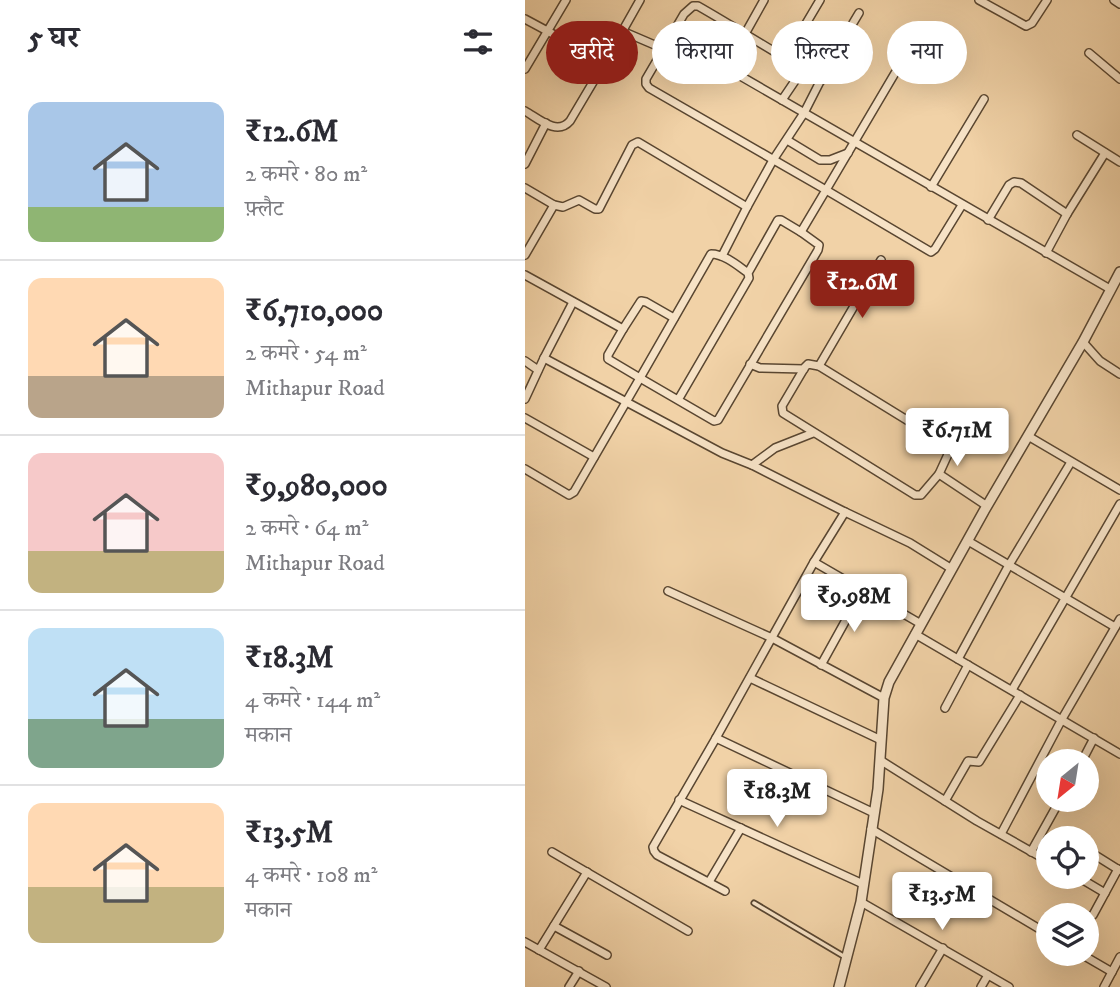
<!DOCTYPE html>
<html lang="hi">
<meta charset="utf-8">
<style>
:root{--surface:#fff;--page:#f7f7f7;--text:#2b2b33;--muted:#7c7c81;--line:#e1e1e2;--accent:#8f2418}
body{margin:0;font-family:"IM FELL DW Pica","Noto Serif Devanagari",serif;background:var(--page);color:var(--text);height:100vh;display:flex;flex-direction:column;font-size:26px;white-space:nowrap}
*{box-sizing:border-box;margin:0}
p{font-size:23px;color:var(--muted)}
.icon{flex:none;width:38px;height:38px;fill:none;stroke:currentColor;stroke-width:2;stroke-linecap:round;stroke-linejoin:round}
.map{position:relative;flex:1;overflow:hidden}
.sheet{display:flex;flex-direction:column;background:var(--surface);width:525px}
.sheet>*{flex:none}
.top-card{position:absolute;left:21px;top:21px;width:469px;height:63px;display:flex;gap:14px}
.needle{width:46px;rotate:210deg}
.controls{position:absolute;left:511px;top:749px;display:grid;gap:14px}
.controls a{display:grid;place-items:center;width:63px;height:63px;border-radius:50%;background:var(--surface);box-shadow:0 7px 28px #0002;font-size:35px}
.price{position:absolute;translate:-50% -60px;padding:0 16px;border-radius:7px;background:#fff;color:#222;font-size:23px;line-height:46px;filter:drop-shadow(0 2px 4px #0008)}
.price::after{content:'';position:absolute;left:50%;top:42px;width:21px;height:16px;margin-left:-10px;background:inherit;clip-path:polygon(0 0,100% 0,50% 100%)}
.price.on{background:var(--accent);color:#fff}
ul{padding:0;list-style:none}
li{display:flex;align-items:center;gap:21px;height:175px;padding:0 28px}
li+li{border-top:2px solid var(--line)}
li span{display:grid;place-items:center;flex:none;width:196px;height:140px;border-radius:14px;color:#555}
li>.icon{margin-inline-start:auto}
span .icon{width:84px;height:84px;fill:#fffc;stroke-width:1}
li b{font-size:30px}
h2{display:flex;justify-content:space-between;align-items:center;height:84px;padding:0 28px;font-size:30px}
.chip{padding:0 24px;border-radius:32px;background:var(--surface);box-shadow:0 7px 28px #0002;font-size:24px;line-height:63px}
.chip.on{background:var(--accent);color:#fff}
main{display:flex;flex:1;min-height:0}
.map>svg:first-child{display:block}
</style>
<main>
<section class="sheet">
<h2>5 घर<svg class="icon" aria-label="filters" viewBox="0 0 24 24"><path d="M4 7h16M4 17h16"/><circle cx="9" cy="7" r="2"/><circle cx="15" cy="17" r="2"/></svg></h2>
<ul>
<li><span style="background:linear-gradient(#a9c7e8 75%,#8fb573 0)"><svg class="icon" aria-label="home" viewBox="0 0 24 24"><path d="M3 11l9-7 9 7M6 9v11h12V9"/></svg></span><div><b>₹12.6M</b><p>2 कमरे · 80 m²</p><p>फ़्लैट</p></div></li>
<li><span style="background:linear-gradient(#ffd9b3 70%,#b9a48a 0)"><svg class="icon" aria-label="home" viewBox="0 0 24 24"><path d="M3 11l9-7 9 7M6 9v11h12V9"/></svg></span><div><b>₹6,710,000</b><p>2 कमरे · 54 m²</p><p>Mithapur Road</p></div></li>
<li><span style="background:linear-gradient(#f6c9c9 70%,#c2b280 0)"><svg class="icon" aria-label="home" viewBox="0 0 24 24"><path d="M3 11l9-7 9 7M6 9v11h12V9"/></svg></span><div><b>₹9,980,000</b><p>2 कमरे · 64 m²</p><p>Mithapur Road</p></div></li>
<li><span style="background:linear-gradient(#bfe0f5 65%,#7fa58c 0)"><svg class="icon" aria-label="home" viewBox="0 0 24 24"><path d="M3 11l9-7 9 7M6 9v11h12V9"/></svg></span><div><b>₹18.3M</b><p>4 कमरे · 144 m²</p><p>मकान</p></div></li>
<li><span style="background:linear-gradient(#ffd9b3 60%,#c2b280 0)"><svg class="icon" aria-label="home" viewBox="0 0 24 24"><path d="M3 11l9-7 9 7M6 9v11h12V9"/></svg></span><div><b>₹13.5M</b><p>4 कमरे · 108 m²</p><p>मकान</p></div></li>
</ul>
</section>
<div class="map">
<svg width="595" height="987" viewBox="0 0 595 987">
<rect width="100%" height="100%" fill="#f1d2a7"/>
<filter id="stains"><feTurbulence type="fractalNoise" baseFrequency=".00286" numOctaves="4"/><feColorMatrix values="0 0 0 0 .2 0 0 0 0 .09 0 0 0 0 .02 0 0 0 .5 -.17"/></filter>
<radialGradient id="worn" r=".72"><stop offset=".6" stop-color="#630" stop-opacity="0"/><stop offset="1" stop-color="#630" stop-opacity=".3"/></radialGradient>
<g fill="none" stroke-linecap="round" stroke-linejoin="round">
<!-- service casing -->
<g stroke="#594631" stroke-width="7">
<polyline id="service" points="229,903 320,957"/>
</g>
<!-- minor casing -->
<g stroke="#594631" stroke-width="10">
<g id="minor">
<polyline points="454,0 501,26 507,23 522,0"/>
<polyline points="589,0 595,4"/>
<polyline points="0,19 80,62 115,0"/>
<polyline points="97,31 139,49"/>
<polyline points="220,34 239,0"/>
<polyline points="146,36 585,289"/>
<polyline points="564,53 595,79"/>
<polyline points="260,59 295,0"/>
<polyline points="0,69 41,0"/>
<polyline points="370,73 301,190 406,252 410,249 437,205"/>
<polyline points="257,100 278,69"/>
<path d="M0,111C14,119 32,136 45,121L80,62"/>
<polyline points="552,135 595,162"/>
<polyline points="262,140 295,160 305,160 323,153"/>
<polyline points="0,164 21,123"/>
<polyline points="406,187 459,99"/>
<polyline points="0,188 29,205 38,207 54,200 70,209 74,209 107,145 113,142 222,207"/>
<polyline points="463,220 484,185 489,182 496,183 542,214"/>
<path d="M276,232L301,190L124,88L121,84V79L159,14L168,6H173C215,30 255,56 297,80"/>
<polyline points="521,253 542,214 580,153"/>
<polyline points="0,255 29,205"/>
<polyline points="197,256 222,207 248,160 279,113 306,60 334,13"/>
<polyline points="0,275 98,329"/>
<polyline points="558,342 575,361 595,374"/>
<polyline points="19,358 197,453 227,465 250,448 288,433"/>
<polyline points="0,361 13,370"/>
<polyline points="225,364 235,368 279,369"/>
<polygon points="283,364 294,366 424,446 425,450 414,474 396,495 390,495 258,413 257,406 280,367"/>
<polyline points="294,366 356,260"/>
<polyline points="0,399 19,358 48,302"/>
<path d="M153,400L224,278L223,273L253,220H256L276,232L294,245L293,250L193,420L189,421L115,378L186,254C199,254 212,265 223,273"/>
<polyline points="0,418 69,457"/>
<polyline points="503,436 595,490"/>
<polyline points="0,469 44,495 49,492 115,378 83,359 83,355 98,329 116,301 121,302 149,318"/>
<polyline points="414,474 462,506"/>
<polyline points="320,512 385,543 427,569"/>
<polyline points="443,541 590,627"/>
<polyline points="289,562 396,624"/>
<polyline points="143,591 247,638 359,698"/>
<polyline points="390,634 595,754"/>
<polyline points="433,659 484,565 546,462"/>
<polyline points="296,665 337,591"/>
<polyline points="225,678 356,740"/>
<polyline points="487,690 595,504"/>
<polyline points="420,708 443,665"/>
<polyline points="191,738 289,562 320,512 227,465"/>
<polyline points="355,760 452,821 523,861"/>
<polyline points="557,761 569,738"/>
<polyline points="154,800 338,884"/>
<polyline points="420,801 443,761 454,762 495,695"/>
<polyline points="346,829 523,934"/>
<polyline points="476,834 537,719 595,619"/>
<polyline points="562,850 594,870"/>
<polyline points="27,852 163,931"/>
<polyline points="506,852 535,800"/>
<polyline points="553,877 580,893"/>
<polyline points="184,882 216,828"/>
<polyline points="200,891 132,855 129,851 128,847 191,738 349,813"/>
<polyline points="336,902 484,987"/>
<polyline points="568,915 593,869"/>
<polyline points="29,926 82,955"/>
<polyline points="0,942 81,987"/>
<polyline points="14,950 62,872"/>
<polyline points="556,954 587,972"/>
<polyline points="44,987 54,971"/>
<polyline points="395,987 418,948"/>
<polyline points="456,987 463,975"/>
<polyline points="579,987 595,957"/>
</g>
</g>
<!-- tertiary casing -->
<g stroke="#594631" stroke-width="12">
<polyline id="tertiary" points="314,987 336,902 353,789 359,698 364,682 459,511 558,342 595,272"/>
</g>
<!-- service -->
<use href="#service" stroke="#f6e2c6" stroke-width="3.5"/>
<!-- minor -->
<use href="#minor" stroke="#f6e2c6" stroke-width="7"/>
<!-- tertiary -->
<use href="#tertiary" stroke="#f6e2c6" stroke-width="9"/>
</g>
<rect width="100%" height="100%" filter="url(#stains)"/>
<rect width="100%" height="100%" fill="url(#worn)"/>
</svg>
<div class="controls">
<a><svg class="needle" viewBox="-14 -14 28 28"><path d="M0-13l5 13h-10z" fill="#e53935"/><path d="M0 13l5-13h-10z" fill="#7c7c81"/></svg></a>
<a><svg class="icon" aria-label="locate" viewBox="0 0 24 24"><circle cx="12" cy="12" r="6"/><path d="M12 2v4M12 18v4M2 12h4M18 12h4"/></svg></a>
<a><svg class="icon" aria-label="layers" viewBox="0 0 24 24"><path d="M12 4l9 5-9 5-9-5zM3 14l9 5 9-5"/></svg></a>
</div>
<b class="price on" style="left:337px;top:320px">₹12.6M</b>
<b class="price" style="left:432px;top:468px">₹6.71M</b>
<b class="price" style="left:329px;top:634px">₹9.98M</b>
<b class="price" style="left:252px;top:829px">₹18.3M</b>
<b class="price" style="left:417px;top:932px">₹13.5M</b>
<div class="top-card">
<a class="chip on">खरीदें</a>
<a class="chip">किराया</a>
<a class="chip">फ़िल्टर</a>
<a class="chip">नया</a>
</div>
</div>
</main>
